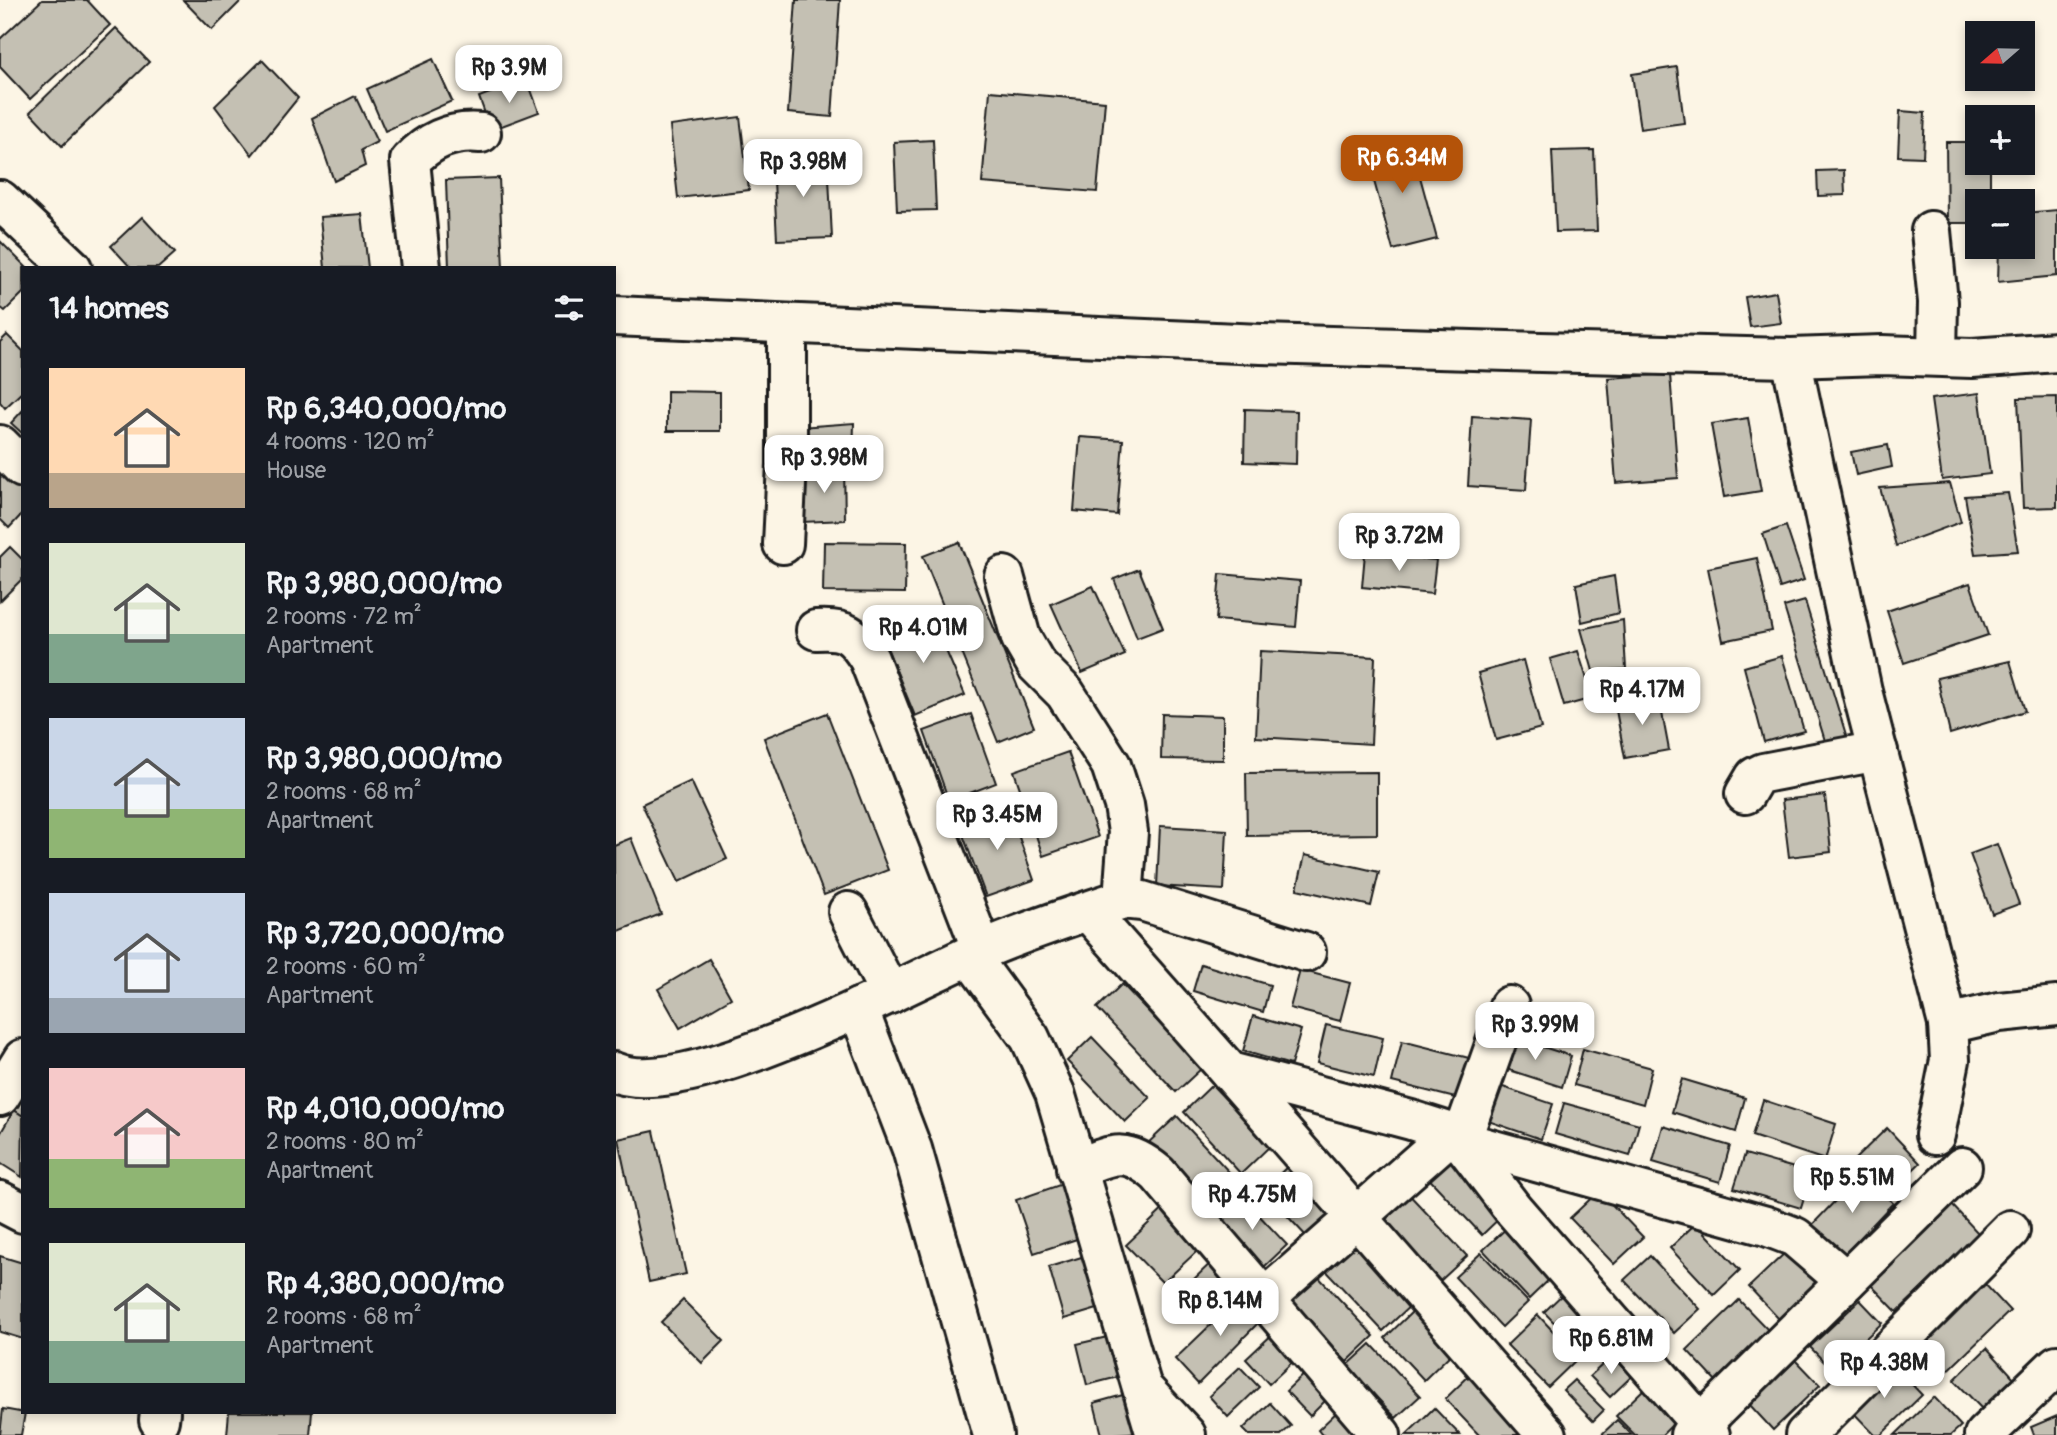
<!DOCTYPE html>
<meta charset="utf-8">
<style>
:root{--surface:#171b24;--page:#20242c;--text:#f1f3f6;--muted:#9ea1a6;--accent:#b45309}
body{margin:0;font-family:Pangolin,sans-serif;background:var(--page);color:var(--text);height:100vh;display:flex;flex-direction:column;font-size:26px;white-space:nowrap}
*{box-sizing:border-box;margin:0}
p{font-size:23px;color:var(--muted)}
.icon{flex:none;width:38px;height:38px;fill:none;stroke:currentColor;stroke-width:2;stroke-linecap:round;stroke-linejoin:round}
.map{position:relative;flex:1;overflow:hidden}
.sheet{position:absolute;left:21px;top:266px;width:595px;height:1148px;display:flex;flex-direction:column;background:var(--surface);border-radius:0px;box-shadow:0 4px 10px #0003}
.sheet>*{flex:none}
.needle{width:46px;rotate:250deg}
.tools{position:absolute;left:1965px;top:21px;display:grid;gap:14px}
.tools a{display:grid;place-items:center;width:70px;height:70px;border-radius:0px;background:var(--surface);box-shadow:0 4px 10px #0003;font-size:35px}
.price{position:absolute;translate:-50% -60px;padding:0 16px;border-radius:14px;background:#fff;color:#222;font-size:23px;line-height:46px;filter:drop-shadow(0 2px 4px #0008)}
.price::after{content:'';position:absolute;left:50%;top:42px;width:21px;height:16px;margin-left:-10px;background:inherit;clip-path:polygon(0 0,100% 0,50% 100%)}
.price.active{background:var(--accent);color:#fff}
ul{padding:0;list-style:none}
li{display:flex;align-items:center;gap:21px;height:175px;padding:0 28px}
li span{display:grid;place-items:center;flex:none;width:196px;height:140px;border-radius:0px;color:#555}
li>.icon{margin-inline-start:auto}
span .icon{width:84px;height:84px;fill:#fffc;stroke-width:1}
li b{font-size:30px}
h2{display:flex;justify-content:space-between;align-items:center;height:84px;padding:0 28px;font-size:30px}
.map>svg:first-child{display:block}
</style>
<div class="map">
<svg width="2057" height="1435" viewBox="0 0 2057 1435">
<rect width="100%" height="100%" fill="#fcf5e5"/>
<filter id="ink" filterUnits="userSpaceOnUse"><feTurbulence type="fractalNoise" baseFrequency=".0143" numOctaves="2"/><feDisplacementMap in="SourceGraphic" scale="14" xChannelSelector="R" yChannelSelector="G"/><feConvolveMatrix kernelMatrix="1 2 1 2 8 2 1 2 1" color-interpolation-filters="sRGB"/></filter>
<g filter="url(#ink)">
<!-- building -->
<g fill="#c4c0b3" stroke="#1c1c1c" stroke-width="2">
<polygon points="42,0 87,0 110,25 30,99 0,67 0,39"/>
<polygon points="183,0 242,0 212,30"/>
<polygon points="796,0 840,0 832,117 788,113"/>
<polygon points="116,28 149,62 62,146 30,112"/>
<polygon points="433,59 452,101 385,131 367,89"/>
<polygon points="262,60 298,98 252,155 215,106"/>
<polygon points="1677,67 1684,123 1640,129 1632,74"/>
<polygon points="527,79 539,112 491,130 479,97"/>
<polygon points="990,91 1105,101 1097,192 982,183"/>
<polygon points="355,96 377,142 361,150 365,166 334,181 312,118"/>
<polygon points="1900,111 1925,113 1923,157 1898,156"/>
<polygon points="740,117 749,190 678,198 670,126"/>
<polygon points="933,140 936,210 897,211 894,142"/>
<polygon points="1410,140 1437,239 1393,250 1366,152"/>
<polygon points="1946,142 1978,142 1978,163 1990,163 1990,201 1978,201 1978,223 1947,223"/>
<polygon points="1594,150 1597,231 1556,232 1552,151"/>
<polygon points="828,158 832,238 777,240 773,161"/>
<polygon points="1844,170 1845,195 1818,196 1817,171"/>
<polygon points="499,178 503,268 449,268 446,180"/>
<polygon points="2057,210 2057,276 1998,282 1999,247 2023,247 2023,213"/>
<polygon points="362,214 368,268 325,268 320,217"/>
<polygon points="142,217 175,253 158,268 131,268 111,246"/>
<polygon points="0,241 27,268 23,268 23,293 5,311 0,307"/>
<polygon points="1776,292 1781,323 1750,327 1745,297"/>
<polygon points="7,335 23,351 23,391 5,408 0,402 0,342"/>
<polygon points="1670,374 1678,478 1616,483 1608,378"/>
<polygon points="667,391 720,392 720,431 667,431"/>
<polygon points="1979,393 1990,474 1942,480 1931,399"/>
<polygon points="2057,397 2057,507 2023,508 2018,398"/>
<polygon points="1245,409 1297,411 1296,464 1244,462"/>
<polygon points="23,410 23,434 11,423"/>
<polygon points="1472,416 1531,420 1526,490 1468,486"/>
<polygon points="1748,418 1761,491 1724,497 1711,424"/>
<polygon points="854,423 853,459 797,464 800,427"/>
<polygon points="1080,437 1123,440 1117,515 1074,511"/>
<polygon points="1888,445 1892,467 1856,475 1851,452"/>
<polygon points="7,466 23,482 23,513 9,528 0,519 0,473"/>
<polygon points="844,467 845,520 802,522 803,472"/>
<polygon points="1950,483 1961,522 1896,546 1880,488"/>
<polygon points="2008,493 2018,551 1975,554 1965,496"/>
<polygon points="1786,526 1804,580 1780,588 1763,534"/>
<polygon points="824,542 906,543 905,593 823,592"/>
<polygon points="959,542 1034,727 998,742 923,556"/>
<polygon points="10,547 23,560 23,578 0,601 0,557"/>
<polygon points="1365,553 1436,560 1432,594 1362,587"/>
<polygon points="1757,558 1772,631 1723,641 1708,568"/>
<polygon points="1139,569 1163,628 1137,638 1114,579"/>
<polygon points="1220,574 1300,581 1296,627 1216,620"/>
<polygon points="1614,576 1619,613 1582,622 1576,584"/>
<polygon points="1970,583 1988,635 1904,663 1887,611"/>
<polygon points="1093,586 1125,655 1082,673 1051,604"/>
<polygon points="1805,601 1847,738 1826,744 1784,607"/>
<polygon points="930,613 965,695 915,716 881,634"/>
<polygon points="1623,620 1626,669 1593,671 1581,629"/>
<polygon points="1260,651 1375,657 1371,744 1256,737"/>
<polygon points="1578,651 1593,698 1564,706 1550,659"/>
<polygon points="1782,656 1804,731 1764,742 1744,667"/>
<polygon points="1523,660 1541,728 1496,740 1478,673"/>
<polygon points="2010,661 2025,711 1950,734 1937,678"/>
<polygon points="1659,697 1669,750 1625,758 1615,705"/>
<polygon points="827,713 888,870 824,895 764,738"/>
<polygon points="971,714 996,783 949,801 924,731"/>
<polygon points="1162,714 1223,716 1223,760 1161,759"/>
<polygon points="1068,752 1098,837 1043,856 1014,771"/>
<polygon points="1377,772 1377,834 1247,836 1246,773"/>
<polygon points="691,781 727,859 679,882 642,804"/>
<polygon points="1825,795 1831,852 1789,857 1782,800"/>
<polygon points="1008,806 1034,880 986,897 959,824"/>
<polygon points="1160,826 1227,830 1224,890 1157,886"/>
<polygon points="631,838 661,914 614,933 614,845"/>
<polygon points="1997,844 2019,904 1992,914 1970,854"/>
<polygon points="1305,855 1379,872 1371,906 1297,889"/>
<polygon points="709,959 731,998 680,1028 658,989"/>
<polygon points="1201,964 1270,985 1263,1012 1193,991"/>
<polygon points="1300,970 1350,983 1340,1021 1290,1008"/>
<polygon points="1122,984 1202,1068 1176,1092 1097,1008"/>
<polygon points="1253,1016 1301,1030 1291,1065 1243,1051"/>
<polygon points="1326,1025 1383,1038 1374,1077 1317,1063"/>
<polygon points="1509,1036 1571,1056 1562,1087 1500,1067"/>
<polygon points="1092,1037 1150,1098 1125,1122 1067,1061"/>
<polygon points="1402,1041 1473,1059 1463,1100 1392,1082"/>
<polygon points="1583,1049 1652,1068 1643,1104 1574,1085"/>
<polygon points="1682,1079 1745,1098 1736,1132 1672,1112"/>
<polygon points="1212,1085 1270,1146 1241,1174 1184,1112"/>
<polygon points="1497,1085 1553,1104 1541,1139 1485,1120"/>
<polygon points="23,1095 23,1116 14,1110"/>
<polygon points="1763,1100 1836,1124 1825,1160 1752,1136"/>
<polygon points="1564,1103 1639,1124 1630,1156 1555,1134"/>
<polygon points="14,1110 23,1116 22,1177 0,1163 0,1134"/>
<polygon points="1177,1116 1230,1173 1201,1200 1147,1144"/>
<polygon points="1663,1126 1730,1146 1720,1182 1653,1162"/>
<polygon points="1887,1128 1920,1163 1888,1194 1855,1159"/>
<polygon points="654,1131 686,1274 649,1282 618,1139"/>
<polygon points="1445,1145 1507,1211 1482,1235 1420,1169"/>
<polygon points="1745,1154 1812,1173 1801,1208 1734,1188"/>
<polygon points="1290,1164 1335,1212 1308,1238 1263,1190"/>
<polygon points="1862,1173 1893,1203 1842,1257 1811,1226"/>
<polygon points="1074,1180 1092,1234 1034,1253 1016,1200"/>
<polygon points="1403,1188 1467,1256 1440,1281 1376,1214"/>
<polygon points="1599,1191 1643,1237 1614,1264 1570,1218"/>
<polygon points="1240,1195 1287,1245 1263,1268 1216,1218"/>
<polygon points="1174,1199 1211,1238 1163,1283 1126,1245"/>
<polygon points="1951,1204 1979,1234 1897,1312 1869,1283"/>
<polygon points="1696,1223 1740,1270 1714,1295 1670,1248"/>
<polygon points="1510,1225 1556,1273 1529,1299 1483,1250"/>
<polygon points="1345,1235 1411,1305 1383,1331 1317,1261"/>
<polygon points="1787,1251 1817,1283 1779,1319 1749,1287"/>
<polygon points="1481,1253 1528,1302 1502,1327 1455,1277"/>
<polygon points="1088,1255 1104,1307 1064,1319 1049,1267"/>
<polygon points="1219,1255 1236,1272 1208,1298 1192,1281"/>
<polygon points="0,1256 23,1263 23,1339 0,1332"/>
<polygon points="1650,1256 1700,1309 1674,1333 1624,1280"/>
<polygon points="1312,1270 1374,1336 1347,1362 1284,1296"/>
<polygon points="1982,1281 2010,1311 1937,1381 1909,1351"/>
<polygon points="1570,1287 1615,1336 1590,1360 1544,1312"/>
<polygon points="1244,1293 1265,1316 1198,1384 1175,1359"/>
<polygon points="683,1300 724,1341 702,1363 661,1322"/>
<polygon points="1739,1300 1770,1332 1717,1382 1687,1350"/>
<polygon points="1860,1300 1882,1323 1832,1370 1810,1347"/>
<polygon points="1413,1311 1452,1353 1424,1380 1385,1338"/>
<polygon points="1538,1315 1578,1358 1548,1387 1507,1345"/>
<polygon points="1278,1329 1301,1354 1269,1384 1246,1359"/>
<polygon points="1116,1335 1126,1375 1087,1385 1077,1344"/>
<polygon points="1371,1344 1420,1396 1396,1418 1347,1366"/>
<polygon points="1987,1348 2015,1379 1983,1410 1954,1380"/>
<polygon points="1613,1355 1633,1375 1610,1397 1590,1376"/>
<polygon points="1796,1360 1820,1385 1773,1430 1749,1404"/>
<polygon points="1891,1362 1922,1395 1881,1435 1875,1435 1846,1405"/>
<polygon points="1313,1365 1336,1390 1310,1416 1286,1391"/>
<polygon points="1240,1367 1259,1387 1228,1417 1209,1396"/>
<polygon points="1474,1371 1530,1435 1479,1435 1445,1399"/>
<polygon points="1574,1380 1604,1410 1593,1421 1563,1390"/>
<polygon points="1648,1385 1679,1418 1662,1435 1635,1435 1616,1416"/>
<polygon points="1130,1393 1141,1432 1102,1435 1094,1403"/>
<polygon points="1934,1397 1961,1426 1951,1435 1895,1435"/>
<polygon points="1270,1403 1291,1426 1281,1435 1249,1435 1243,1429"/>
<polygon points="1342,1407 1362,1428 1354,1435 1322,1435 1318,1430"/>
<polygon points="1434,1408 1460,1435 1406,1435"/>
<polygon points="3,1409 25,1413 21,1435 0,1435"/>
<polygon points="229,1412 312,1412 310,1435 227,1435"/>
<polygon points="2057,1416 2057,1435 2034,1435 2031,1427"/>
<polygon points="1617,1420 1632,1435 1601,1435"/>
</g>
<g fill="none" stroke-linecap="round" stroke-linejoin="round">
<!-- street casing -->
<g stroke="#1c1c1c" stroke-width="44">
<g id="street">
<polyline points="0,200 72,268"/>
<polyline points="1931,231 1938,302 1937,356"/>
<path d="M421,268L410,161C430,140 452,130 481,133"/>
<polyline points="614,316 1261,344 1541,352 1791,358 1882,355 1972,358 2057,352"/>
<polyline points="1791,358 1862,691 1948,1024 1950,1060 1935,1135"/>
<polyline points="0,445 23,468"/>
<polyline points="783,544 787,464 787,325"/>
<polyline points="1004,576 1021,638 1036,664 1065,693 1111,765 1124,805 1128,832 1123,899"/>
<path d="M816,630C846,628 853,634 869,659L982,950"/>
<polyline points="1745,794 1755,777 1763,773 1878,751"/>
<polyline points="1088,911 1230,1072 1411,1120 1452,1133 1461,1141 1766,1226 1795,1237 1846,1281"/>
<polyline points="848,912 890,994"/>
<polyline points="970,956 1030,1038 1055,1093 1156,1435"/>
<polyline points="1509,1006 1461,1141 1513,1209 1710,1435"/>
<polyline points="858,1008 912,1149 993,1435"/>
<polyline points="1948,1024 1999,1012 2057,1006"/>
<path d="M614,1072C685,1104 909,982 982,950C1027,930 1076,915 1123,899L1142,901L1306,952"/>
<polyline points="1230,1072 1547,1435"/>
<polyline points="0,1096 23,1059"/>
<path d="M1076,1169C1113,1154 1125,1146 1158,1174L1381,1435"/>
<polyline points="0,1201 23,1213"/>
<polyline points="1264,1299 1452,1133"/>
<polyline points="1146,1392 1186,1435"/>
<polyline points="159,1420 160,1412"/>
<polyline points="1690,1435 1962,1167"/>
<polyline points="1805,1435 2010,1230"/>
<polyline points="1984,1435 2057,1365"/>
</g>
</g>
<!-- street -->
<use href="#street" stroke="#fcf5e5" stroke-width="38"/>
</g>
</g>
</svg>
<div class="tools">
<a><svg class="needle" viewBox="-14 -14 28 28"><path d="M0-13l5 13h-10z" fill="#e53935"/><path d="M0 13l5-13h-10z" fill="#9ea1a6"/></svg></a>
<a>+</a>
<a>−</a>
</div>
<b class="price" style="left:509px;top:105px">Rp 3.9M</b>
<b class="price active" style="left:1402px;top:195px">Rp 6.34M</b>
<b class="price" style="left:803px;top:199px">Rp 3.98M</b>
<b class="price" style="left:824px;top:495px">Rp 3.98M</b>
<b class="price" style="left:1399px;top:573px">Rp 3.72M</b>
<b class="price" style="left:923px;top:665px">Rp 4.01M</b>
<b class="price" style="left:1642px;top:727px">Rp 4.17M</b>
<b class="price" style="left:997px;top:852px">Rp 3.45M</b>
<b class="price" style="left:1535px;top:1062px">Rp 3.99M</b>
<b class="price" style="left:1852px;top:1215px">Rp 5.51M</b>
<b class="price" style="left:1252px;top:1232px">Rp 4.75M</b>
<b class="price" style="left:1220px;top:1338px">Rp 8.14M</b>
<b class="price" style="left:1611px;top:1376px">Rp 6.81M</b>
<b class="price" style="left:1884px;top:1400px">Rp 4.38M</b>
<section class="sheet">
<h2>14 homes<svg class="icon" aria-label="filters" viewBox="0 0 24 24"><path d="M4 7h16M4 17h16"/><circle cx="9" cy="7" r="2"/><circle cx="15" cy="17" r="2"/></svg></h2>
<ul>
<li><span style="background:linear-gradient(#ffd9b3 75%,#b9a48a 0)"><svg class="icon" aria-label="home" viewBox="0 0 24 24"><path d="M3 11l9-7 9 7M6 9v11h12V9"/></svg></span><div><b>Rp 6,340,000/mo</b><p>4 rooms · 120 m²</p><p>House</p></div></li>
<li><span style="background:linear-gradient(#dfe7d0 65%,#7fa58c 0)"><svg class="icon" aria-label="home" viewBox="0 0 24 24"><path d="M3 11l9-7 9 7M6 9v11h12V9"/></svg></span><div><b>Rp 3,980,000/mo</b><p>2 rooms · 72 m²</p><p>Apartment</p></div></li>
<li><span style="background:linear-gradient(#c9d6e8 65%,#8fb573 0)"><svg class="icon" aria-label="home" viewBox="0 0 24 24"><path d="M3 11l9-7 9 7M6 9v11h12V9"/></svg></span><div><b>Rp 3,980,000/mo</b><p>2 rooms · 68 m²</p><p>Apartment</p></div></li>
<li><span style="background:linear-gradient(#c9d6e8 75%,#9aa5b1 0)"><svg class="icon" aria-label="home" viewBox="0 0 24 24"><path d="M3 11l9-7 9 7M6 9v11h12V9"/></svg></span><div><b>Rp 3,720,000/mo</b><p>2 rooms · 60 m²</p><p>Apartment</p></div></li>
<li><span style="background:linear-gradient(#f6c9c9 65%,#8fb573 0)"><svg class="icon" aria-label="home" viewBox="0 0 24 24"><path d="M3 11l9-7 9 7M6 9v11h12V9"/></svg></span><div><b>Rp 4,010,000/mo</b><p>2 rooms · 80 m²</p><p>Apartment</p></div></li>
<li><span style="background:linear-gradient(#dfe7d0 70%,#7fa58c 0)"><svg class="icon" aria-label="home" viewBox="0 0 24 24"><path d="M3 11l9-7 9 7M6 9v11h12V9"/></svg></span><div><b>Rp 4,380,000/mo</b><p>2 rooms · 68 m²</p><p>Apartment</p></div></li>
</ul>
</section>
</div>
